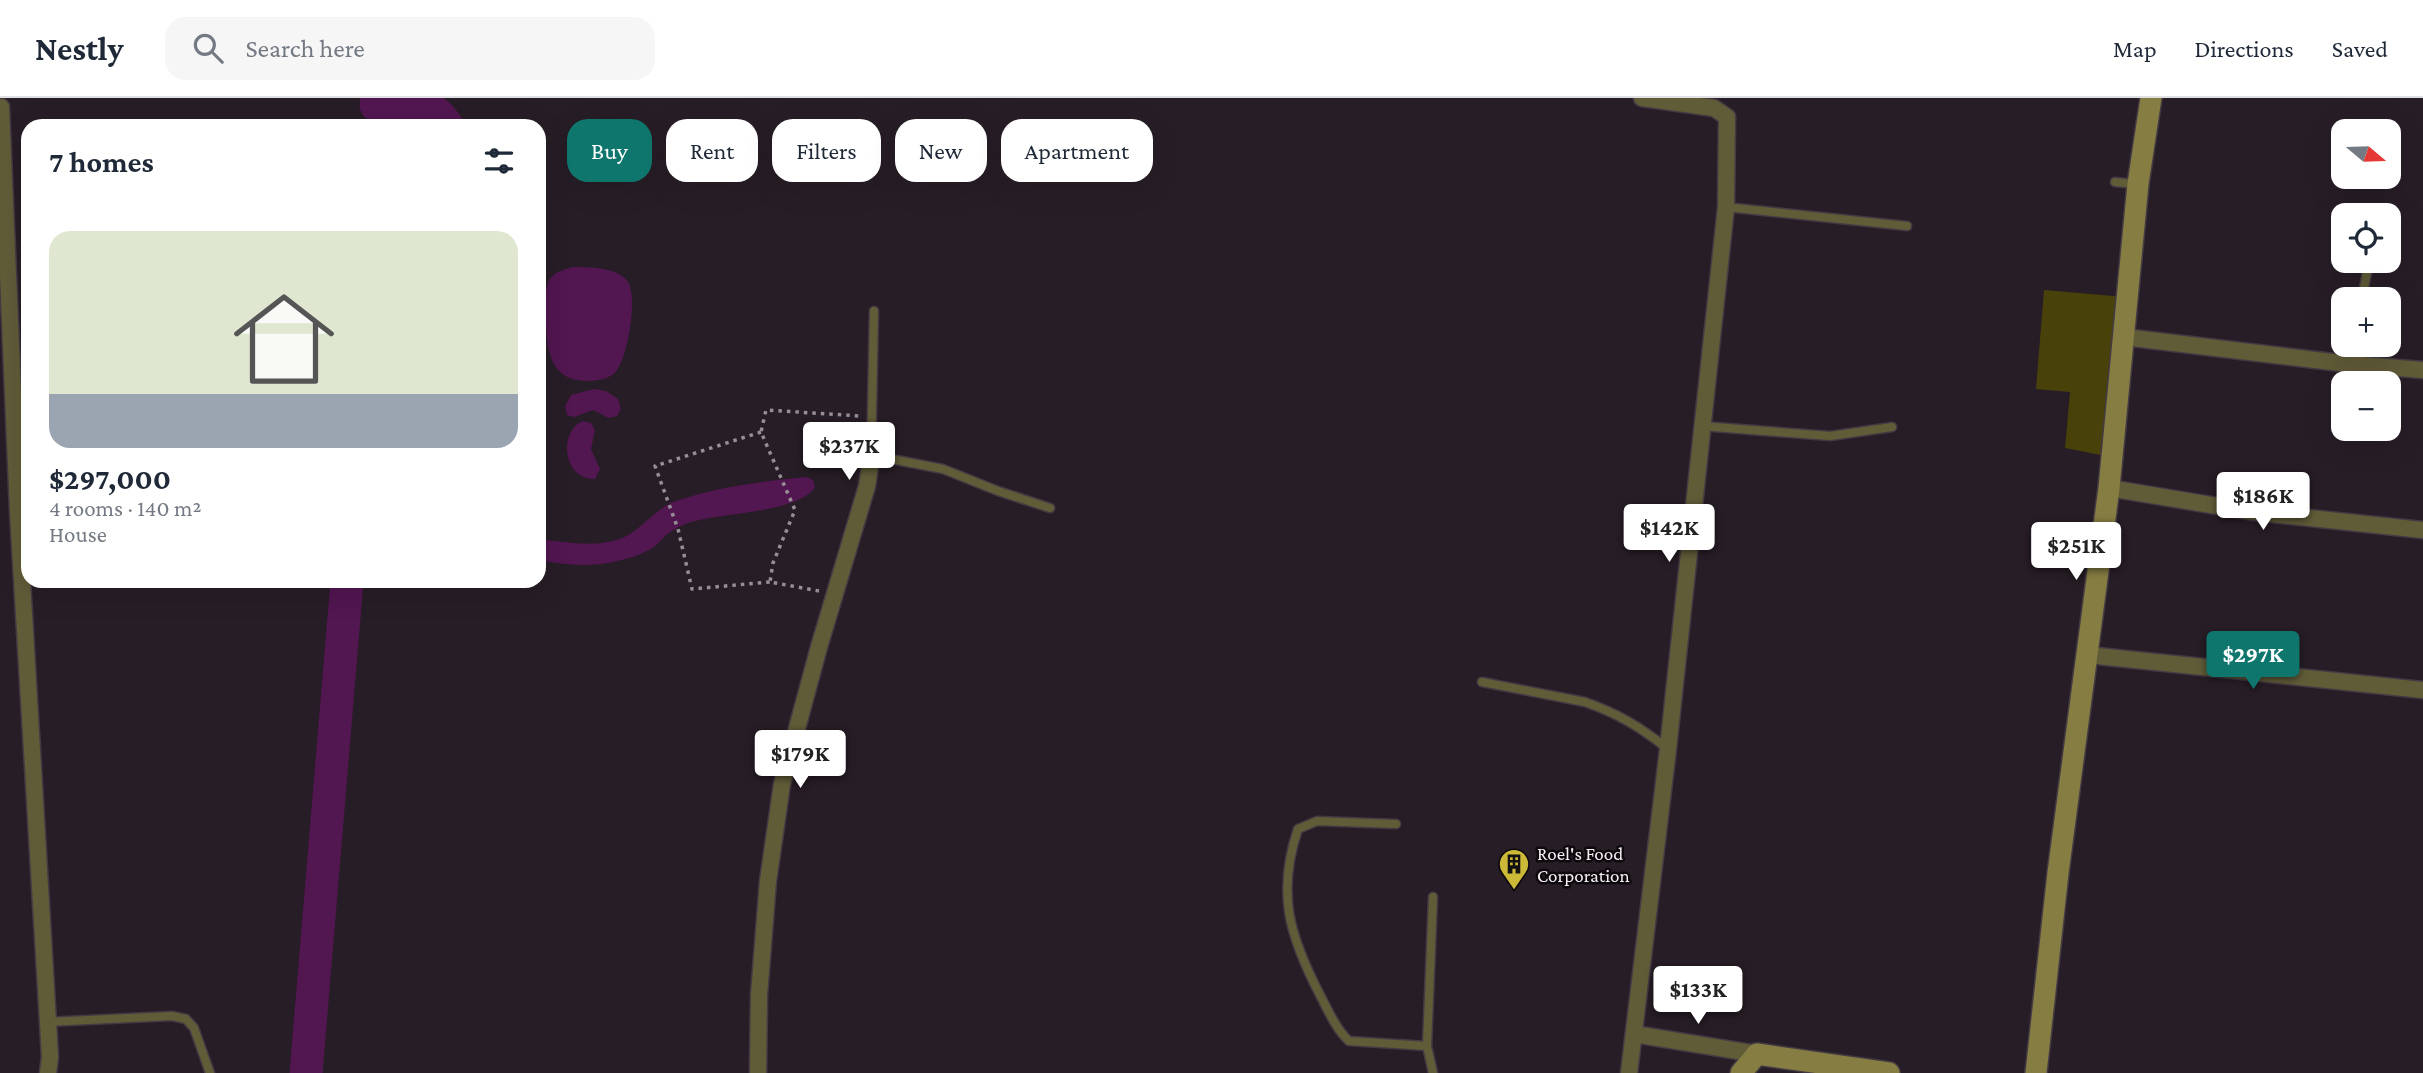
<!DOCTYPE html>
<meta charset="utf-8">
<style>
:root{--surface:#fff;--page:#f6f6f7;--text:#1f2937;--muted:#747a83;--line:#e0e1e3;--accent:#0f766e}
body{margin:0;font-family:"Crimson Pro",serif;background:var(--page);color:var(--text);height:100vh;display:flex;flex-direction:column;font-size:26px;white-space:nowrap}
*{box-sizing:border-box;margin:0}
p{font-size:23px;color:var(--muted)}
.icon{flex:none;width:38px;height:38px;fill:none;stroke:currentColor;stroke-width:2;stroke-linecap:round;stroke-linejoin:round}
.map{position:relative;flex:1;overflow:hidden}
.details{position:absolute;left:21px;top:21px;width:525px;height:469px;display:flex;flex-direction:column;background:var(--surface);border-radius:21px;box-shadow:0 7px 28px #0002}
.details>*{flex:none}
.guide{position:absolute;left:567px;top:21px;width:665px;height:63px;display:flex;gap:14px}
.needle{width:46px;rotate:109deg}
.buttons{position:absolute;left:2331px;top:21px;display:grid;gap:14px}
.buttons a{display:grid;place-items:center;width:70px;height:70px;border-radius:14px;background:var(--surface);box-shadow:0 7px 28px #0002;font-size:35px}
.price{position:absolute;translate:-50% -60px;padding:0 16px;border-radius:7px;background:#fff;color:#222;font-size:23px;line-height:46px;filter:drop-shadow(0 2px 4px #0008)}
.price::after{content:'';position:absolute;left:50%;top:42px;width:21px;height:16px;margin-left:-10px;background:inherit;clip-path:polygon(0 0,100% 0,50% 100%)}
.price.selected{background:var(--accent);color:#fff}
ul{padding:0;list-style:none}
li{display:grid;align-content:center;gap:14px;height:371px;padding:0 28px}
li span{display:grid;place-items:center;height:217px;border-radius:21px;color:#555}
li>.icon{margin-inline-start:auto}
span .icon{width:126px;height:126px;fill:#fffc;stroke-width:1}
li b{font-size:30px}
h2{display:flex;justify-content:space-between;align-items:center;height:84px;padding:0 28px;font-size:30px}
.pill{padding:0 24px;border-radius:21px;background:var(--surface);box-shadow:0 7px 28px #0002;font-size:24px;line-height:63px}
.pill.selected{background:var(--accent);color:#fff}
header{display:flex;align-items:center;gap:42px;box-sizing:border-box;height:98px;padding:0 35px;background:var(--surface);border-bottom:2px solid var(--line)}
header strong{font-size:33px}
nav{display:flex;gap:38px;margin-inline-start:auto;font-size:24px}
.search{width:490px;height:63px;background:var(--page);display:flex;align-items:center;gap:18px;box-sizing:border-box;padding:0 24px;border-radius:21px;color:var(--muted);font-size:26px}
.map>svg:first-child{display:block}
</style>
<header>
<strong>Nestly</strong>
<div class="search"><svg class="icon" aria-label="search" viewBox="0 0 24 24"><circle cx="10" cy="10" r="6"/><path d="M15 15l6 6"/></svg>Search here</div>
<nav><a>Map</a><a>Directions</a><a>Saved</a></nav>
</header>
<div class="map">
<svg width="2423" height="975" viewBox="0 0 2423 975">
<rect width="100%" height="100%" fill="#271d26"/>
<!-- green -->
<polygon fill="#49410a" points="2044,192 2125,199 2106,358 2065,350 2070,294 2036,291"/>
<!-- water -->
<g fill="#521651">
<path d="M573,169C589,169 618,169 628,184C638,199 628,263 614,276C610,279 604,281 599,282C551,289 546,256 546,218C546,208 544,190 550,181C554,174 565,171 573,169Z"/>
<polygon points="594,291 606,293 618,301 621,311 617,318 609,320 593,312 574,319 567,317 565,308 571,297"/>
<path d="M583,323L591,325L595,332L591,351L600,371L595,381C563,382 558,333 583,323Z"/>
<path d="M807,379L813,382L815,389C800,413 731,415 704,421C689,424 677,428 665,438C661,442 658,446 654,449C642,457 627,461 613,464C588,469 564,467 539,462V441C567,444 604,452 630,436C644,427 657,411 673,404C715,389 763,383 807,379Z"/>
</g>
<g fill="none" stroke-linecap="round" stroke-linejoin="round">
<!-- river -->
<g stroke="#521651" stroke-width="33">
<path d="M377,0L376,7C402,3 432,2 447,28"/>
<polyline points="306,975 347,483"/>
</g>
<!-- lane casing -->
<g stroke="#443a43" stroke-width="11">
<g id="lane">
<polyline points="2115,84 2135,86"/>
<polyline points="1726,109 1907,128"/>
<polyline points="2362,201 2369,163"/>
<polyline points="874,213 871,361 891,361 943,371 998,393 1050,410"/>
<polyline points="2349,266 2353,247"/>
<polyline points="1701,328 1830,338 1892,329"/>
<path d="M1482,584L1585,604C1619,616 1640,629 1668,651"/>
<path d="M1396,726L1317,723L1298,731C1276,796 1290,839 1320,897C1329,914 1336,931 1349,943L1427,948"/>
<polyline points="1433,799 1427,948 1433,975"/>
<polyline points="46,924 172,918 186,921 194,930 210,975"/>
</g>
</g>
<!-- street casing -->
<g stroke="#443a43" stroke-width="19">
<g id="street">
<polyline points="1,9 18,414 50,959 48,975"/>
<polyline points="2124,239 2349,266 2423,272"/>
<polyline points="2109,390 2253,414 2423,432"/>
<polyline points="2088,557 2423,592"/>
<polyline points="1634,936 1757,956"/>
<polyline points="758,975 759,897 768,783 782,686 819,549 867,388 871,361"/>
<polyline points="1629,975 1668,651 1726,109 1727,19 1714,10 1642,0"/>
</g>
</g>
<!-- secondary casing -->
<g stroke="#443a43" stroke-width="24">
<g id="secondary">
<polyline points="1741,975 1757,956 1889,975"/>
<polyline points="2036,975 2058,775 2109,390 2138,86 2151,0"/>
</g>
</g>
<!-- path -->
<g stroke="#978e96" stroke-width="3.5" stroke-dasharray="3.5 5" stroke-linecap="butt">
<polyline points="761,334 655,368 678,431 692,491 770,484"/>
<polyline points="819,493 770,484 773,465 795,412 761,334 766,312 860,318"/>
</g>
<!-- lane -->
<use href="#lane" stroke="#615c38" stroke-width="8"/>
<!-- street -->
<use href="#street" stroke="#615c38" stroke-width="16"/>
<!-- secondary -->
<use href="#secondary" stroke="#867d42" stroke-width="21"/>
</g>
<!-- icons -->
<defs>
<g id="building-pin" transform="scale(1.575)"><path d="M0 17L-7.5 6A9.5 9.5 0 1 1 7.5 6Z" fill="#cdb938" stroke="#0d090d"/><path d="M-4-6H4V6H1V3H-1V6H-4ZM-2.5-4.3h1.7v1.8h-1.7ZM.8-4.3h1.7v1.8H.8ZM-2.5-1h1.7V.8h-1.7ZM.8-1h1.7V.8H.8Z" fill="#111"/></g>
</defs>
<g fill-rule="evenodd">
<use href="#building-pin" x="1514" y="766"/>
</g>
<g text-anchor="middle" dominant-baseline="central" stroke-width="5" stroke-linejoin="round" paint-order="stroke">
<!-- poi labels -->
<g font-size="19" fill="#f6eff6" stroke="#0d090d" text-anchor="start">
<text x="1537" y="755">Roel's Food<tspan x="1537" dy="22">Corporation</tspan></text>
</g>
</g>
</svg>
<div class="buttons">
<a><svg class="needle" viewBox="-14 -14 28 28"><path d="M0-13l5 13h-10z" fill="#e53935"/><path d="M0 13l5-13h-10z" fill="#747a83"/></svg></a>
<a><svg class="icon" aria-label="locate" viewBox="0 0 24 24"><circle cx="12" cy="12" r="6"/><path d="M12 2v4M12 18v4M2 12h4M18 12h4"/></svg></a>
<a>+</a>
<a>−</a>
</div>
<b class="price" style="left:849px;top:384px">$237K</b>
<b class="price" style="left:2263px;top:434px">$186K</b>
<b class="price" style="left:1669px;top:466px">$142K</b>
<b class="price" style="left:2076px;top:484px">$251K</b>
<b class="price selected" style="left:2253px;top:593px">$297K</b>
<b class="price" style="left:800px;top:692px">$179K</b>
<b class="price" style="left:1698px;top:928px">$133K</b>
<div class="guide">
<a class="pill selected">Buy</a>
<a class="pill">Rent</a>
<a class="pill">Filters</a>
<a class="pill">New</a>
<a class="pill">Apartment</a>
</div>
<section class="details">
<h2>7 homes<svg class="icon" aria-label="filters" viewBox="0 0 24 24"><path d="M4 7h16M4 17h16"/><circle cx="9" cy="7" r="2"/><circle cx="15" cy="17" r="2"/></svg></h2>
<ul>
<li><span style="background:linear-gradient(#dfe7d0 75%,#9aa5b1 0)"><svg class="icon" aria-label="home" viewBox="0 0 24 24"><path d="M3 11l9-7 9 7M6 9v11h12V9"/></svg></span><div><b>$297,000</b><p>4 rooms · 140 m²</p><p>House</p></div></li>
</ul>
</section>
</div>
